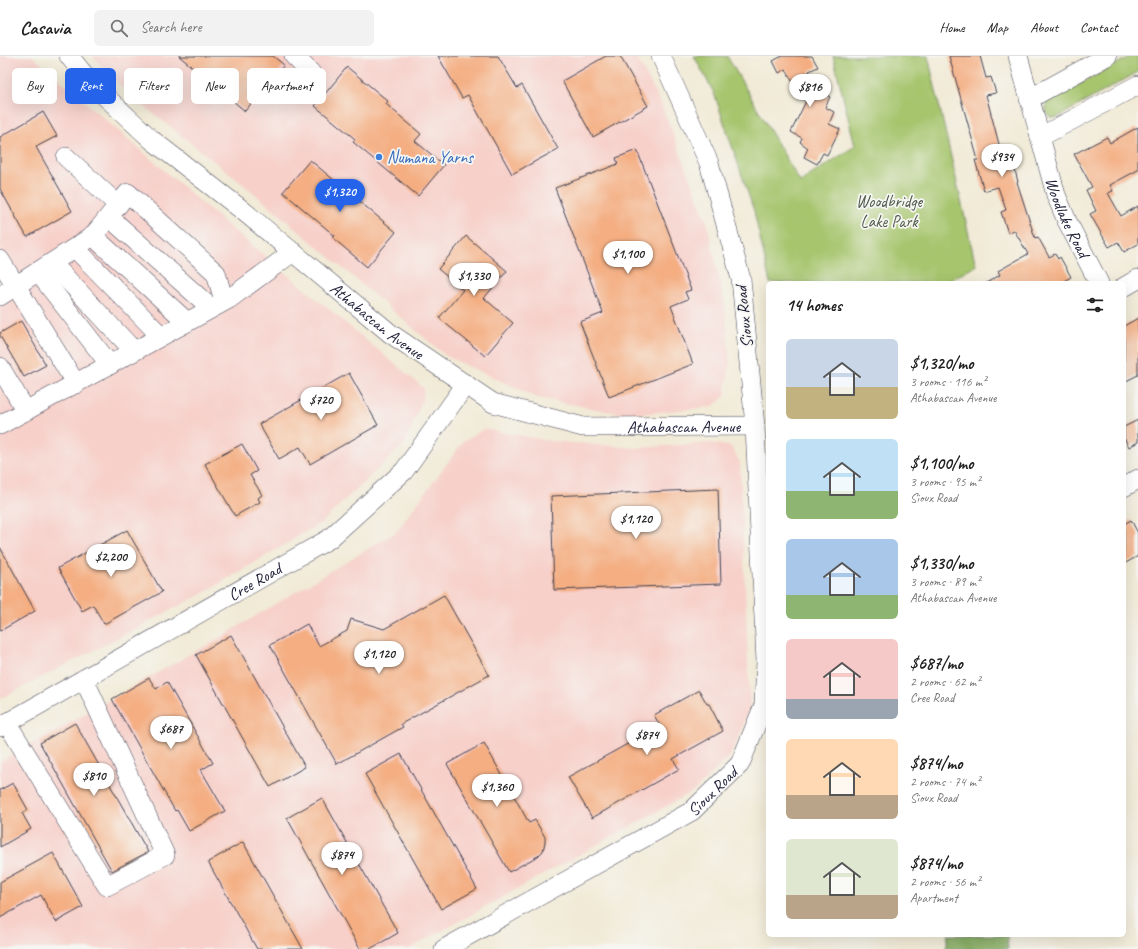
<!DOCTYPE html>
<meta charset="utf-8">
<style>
:root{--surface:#fff;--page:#f2f2f2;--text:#222;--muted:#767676;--line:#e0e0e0;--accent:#2563eb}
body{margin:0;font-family:Caveat,sans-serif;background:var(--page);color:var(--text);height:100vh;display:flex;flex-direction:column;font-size:15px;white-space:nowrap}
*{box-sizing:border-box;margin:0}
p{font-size:13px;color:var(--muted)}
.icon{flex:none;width:22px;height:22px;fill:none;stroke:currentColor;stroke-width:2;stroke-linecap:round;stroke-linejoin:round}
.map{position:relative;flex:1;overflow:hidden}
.details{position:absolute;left:766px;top:225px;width:360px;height:656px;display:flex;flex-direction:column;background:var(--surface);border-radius:6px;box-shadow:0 4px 16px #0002}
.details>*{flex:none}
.hud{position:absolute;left:12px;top:12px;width:380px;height:36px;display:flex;gap:8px}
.price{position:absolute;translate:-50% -34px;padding:0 9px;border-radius:14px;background:#fff;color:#222;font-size:13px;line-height:26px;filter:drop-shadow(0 1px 2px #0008)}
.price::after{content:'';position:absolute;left:50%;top:24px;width:12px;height:9px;margin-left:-6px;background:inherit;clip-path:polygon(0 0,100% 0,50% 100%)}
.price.active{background:var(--accent);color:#fff}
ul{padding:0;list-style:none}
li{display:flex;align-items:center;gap:12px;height:100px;padding:0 20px}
li span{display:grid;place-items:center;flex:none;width:112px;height:80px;border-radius:6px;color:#555}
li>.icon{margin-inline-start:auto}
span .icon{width:48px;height:48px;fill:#fffc;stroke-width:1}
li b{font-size:17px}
h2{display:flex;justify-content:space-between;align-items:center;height:48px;padding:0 20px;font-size:17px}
.chip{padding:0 14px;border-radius:6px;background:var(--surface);box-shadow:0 4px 16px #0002;font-size:14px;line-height:36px}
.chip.active{background:var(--accent);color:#fff}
header{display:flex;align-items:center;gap:24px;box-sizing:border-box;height:56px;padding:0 20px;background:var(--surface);border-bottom:1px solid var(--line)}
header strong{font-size:19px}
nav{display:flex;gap:22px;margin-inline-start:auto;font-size:14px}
.search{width:280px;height:36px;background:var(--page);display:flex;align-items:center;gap:10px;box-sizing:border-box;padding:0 14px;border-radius:6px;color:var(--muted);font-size:15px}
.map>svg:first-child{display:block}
</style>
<header>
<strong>Casavia</strong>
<div class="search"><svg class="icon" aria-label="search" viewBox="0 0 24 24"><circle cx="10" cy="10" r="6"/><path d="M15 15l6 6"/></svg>Search here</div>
<nav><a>Home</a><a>Map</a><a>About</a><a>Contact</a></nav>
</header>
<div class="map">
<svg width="1138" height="893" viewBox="0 0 1138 893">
<rect width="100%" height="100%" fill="#f6f6f2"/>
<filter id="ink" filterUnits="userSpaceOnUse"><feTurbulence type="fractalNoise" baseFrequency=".025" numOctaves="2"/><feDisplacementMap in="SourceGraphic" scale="8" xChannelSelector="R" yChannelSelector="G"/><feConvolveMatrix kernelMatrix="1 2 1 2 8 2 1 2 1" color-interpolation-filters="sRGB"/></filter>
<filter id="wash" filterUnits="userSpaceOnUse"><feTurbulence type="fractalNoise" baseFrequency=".012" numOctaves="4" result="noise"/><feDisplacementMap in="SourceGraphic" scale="16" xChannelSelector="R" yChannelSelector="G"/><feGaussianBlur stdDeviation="0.9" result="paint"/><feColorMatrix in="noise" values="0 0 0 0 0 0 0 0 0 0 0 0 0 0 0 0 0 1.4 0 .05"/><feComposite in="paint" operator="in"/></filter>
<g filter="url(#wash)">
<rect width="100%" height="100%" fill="#f1ead6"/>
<!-- built -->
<g fill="#f7d0ca">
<polygon points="0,0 32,0 226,168 424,332 422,344 405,387 322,466 202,538 0,643"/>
<polygon points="92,0 636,0 660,45 707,166 725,249 730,307 725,340 712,351 628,359 538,342 446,300 254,137 129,38"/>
<polygon points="484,373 550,385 636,392 711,387 731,391 740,406 750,653 730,700 694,735 409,893 0,893 0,706 224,579 396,476 463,386"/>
</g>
<!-- green -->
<g fill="#a6c56d" stroke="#647454">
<polygon points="694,0 727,0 800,126 855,90 833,0 928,0 976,210 944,227 770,227 754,155 714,37"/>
<path d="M1131,0H1138V16L1056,62L1050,61C1045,56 1045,52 1047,46Z"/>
</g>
<!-- forest -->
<polygon fill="#84aa60" stroke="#53664e" points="948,879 1007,879 1008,893 946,893"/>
<g id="blocks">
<!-- building -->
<g fill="#f4ae82">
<polygon points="179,0 273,0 284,9 274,21 278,24 264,40 260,37 245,55"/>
<polygon points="438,0 498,0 517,32 522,29 558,93 512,118 468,39 462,42"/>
<polygon points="606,0 620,0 648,50 593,81 562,25"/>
<polygon points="782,0 812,0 818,11 809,15 821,36 830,41 825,51 834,56 829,68 840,73 827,99 823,97 817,108 804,101 808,92 800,86 802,82 791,76 807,43 796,23 792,25 786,13 779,17 773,5"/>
<polygon points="949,0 980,0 986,22 991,21 996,37 986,39 1000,92 995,93 1000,113 1014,110 1018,126 1017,126 1035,182 1038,181 1049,201 1055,198 1058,203 1060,201 1071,221 1060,227 986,227 1000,219 998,215 1028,198 1014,174 1008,177 1001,156 1006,154 998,131 984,135 975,104 978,104"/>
<polygon points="347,11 388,45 386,48 421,78 415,85 444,109 418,140 353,86 355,83 315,50"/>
<polygon points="43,56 57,80 36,91 72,155 27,181 0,133 0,81"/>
<polygon points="1138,71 1138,114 1110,129 1113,135 1108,137 1121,160 1138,150 1138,188 1124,196 1118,186 1109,191 1090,158 1096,155 1086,134 1092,131 1074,98 1107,81 1110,87"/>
<polygon points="637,94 691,234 685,236 688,243 671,250 693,308 609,341 580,266 603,257 555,132 618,108 616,102"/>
<polygon points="310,104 396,176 367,211 333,182 335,180 283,136"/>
<polygon points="466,180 507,215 484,242 513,267 485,300 439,262 463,234 438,213"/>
<polygon points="1138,262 1138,319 1124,326 1124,270"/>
<polygon points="21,265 46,309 24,321 0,280 0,277"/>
<polygon points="349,317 378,369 310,408 300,391 279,403 259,368"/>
<polygon points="1138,364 1138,386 1129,391 1124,382 1124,371"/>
<polygon points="242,388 257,415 250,419 262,439 258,442 260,446 235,460 205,408"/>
<polygon points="718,433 721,528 554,534 551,440"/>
<polygon points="1131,464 1138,477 1138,500 1124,508 1124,468"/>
<polygon points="127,474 162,536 104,568 93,549 82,555 58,512"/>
<polygon points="0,491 35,555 0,575"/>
<polygon points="444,539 489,619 401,668 403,671 337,708 270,589 307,568 319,590 347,575 351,563 384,573"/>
<polygon points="231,579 305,711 270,731 196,599"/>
<polygon points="149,622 156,633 167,626 213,707 201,714 225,755 189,775 177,754 175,755 112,643"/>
<polygon points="699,634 707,648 709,648 723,675 673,703 679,713 592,762 568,721 660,670 654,659"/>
<polygon points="75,667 148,796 112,815 40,687"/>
<polygon points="484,687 529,767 535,764 545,781 545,786 543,795 538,800 509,816 447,708"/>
<polygon points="401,698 477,833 441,853 365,718"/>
<polygon points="13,727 28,754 22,757 31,773 0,791 0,734"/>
<polygon points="322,742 398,877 370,893 360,893 287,762"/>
<polygon points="243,786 303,893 257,893 208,806"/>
<polygon points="53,797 83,851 56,866 41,839 0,862 0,826"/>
</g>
</g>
</g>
<g filter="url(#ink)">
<use href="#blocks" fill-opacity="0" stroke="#414052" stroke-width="1"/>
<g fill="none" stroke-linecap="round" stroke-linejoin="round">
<!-- minor casing -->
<g stroke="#414052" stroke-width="20">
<g id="minor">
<path id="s1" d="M69,0L91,27L152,84L241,153L391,278L493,347L583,371L755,370"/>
<polyline points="294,0 311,17"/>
<path id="s2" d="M1018,0L1056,139L1067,165L1099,227"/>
<polyline points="1029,43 1107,0"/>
<polyline points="1040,81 1138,29"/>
<polyline points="66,101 118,149 128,137 216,217 224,245"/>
<polyline points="109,161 211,252"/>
<polyline points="93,180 187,266"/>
<polyline points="75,192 161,280"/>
<polyline points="0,204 76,328"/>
<polyline points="52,207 134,295"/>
<polyline points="38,216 110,309"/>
<polyline points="1124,231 1138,223"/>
<polyline points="0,240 93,180 118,149"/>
<polyline points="0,311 26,355"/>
<polyline points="0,369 229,243 293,196"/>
<polyline points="1124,431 1138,423"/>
<polyline points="7,667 107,830 165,799 84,623"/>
<path id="s3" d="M0,671L329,483L404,415L466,328"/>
<path id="s4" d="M444,893L692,755L740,708L764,649L766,605L755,370L741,223L709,107L661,0"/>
</g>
</g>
<!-- minor -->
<use href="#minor" stroke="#fff" stroke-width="19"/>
</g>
</g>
<!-- markers -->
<circle fill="#3f7fe0" stroke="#f6f6f2" stroke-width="1.5" cx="379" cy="101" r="4"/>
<g text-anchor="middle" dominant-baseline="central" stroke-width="3.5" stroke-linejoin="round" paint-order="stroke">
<!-- shop labels -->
<g font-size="17" fill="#366cbe" stroke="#f6f6f2" text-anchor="start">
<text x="387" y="101">Numana Yarns</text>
</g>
<!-- park labels -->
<g font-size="17" fill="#505b4c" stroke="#f6f6f2">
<text x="889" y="145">Woodbridge<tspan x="889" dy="20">Lake Park</tspan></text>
</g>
<!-- street labels -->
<g font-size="17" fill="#22223b" stroke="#f6f6f2">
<text stroke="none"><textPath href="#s2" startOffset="169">Woodlake Road</textPath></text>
<text transform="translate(744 261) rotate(-96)">Sioux Road</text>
<text stroke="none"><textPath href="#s1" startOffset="407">Athabascan Avenue</textPath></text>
<text stroke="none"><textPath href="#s1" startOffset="743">Athabascan Avenue</textPath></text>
<text stroke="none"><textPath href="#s3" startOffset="293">Cree Road</textPath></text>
<text stroke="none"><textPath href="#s4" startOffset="312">Sioux Road</textPath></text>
</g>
</g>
</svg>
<b class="price" style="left:810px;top:52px">$816</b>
<b class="price" style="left:1002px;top:122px">$934</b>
<b class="price active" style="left:340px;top:157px">$1,320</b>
<b class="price" style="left:628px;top:219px">$1,100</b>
<b class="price" style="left:474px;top:241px">$1,330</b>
<b class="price" style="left:321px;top:365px">$720</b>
<b class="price" style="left:636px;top:484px">$1,120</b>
<b class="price" style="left:111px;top:522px">$2,200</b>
<b class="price" style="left:379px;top:619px">$1,120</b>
<b class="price" style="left:171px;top:694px">$687</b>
<b class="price" style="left:647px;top:700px">$874</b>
<b class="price" style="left:94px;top:741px">$810</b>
<b class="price" style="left:497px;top:752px">$1,360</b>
<b class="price" style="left:342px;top:820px">$874</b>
<div class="hud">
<a class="chip">Buy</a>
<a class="chip active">Rent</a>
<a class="chip">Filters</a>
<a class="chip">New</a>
<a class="chip">Apartment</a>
</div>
<section class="details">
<h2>14 homes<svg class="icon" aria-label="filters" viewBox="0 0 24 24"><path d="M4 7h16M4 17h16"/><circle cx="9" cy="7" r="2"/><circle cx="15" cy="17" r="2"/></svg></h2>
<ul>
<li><span style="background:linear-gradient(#c9d6e8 60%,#c2b280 0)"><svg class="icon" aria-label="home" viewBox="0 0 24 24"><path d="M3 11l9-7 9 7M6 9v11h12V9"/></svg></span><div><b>$1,320/mo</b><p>3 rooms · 116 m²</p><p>Athabascan Avenue</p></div></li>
<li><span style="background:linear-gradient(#bfe0f5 65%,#8fb573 0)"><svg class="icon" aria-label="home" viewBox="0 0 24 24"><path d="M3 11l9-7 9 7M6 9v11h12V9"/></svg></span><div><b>$1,100/mo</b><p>3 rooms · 95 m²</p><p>Sioux Road</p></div></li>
<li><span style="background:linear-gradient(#a9c7e8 70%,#8fb573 0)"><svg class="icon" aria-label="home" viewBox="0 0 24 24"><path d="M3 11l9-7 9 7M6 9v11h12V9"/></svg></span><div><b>$1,330/mo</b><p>3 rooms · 89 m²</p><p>Athabascan Avenue</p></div></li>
<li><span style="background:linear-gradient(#f6c9c9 75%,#9aa5b1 0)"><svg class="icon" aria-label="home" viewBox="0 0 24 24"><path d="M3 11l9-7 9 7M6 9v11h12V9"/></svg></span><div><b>$687/mo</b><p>2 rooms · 62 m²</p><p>Cree Road</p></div></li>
<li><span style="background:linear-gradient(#ffd9b3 70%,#b9a48a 0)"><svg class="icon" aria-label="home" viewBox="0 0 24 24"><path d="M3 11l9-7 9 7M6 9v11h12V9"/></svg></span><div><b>$874/mo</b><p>2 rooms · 74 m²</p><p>Sioux Road</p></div></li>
<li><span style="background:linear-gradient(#dfe7d0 70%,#b9a48a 0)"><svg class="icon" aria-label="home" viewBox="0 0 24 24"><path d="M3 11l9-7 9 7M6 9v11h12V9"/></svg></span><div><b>$874/mo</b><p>2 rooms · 56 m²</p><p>Apartment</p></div></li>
</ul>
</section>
</div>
